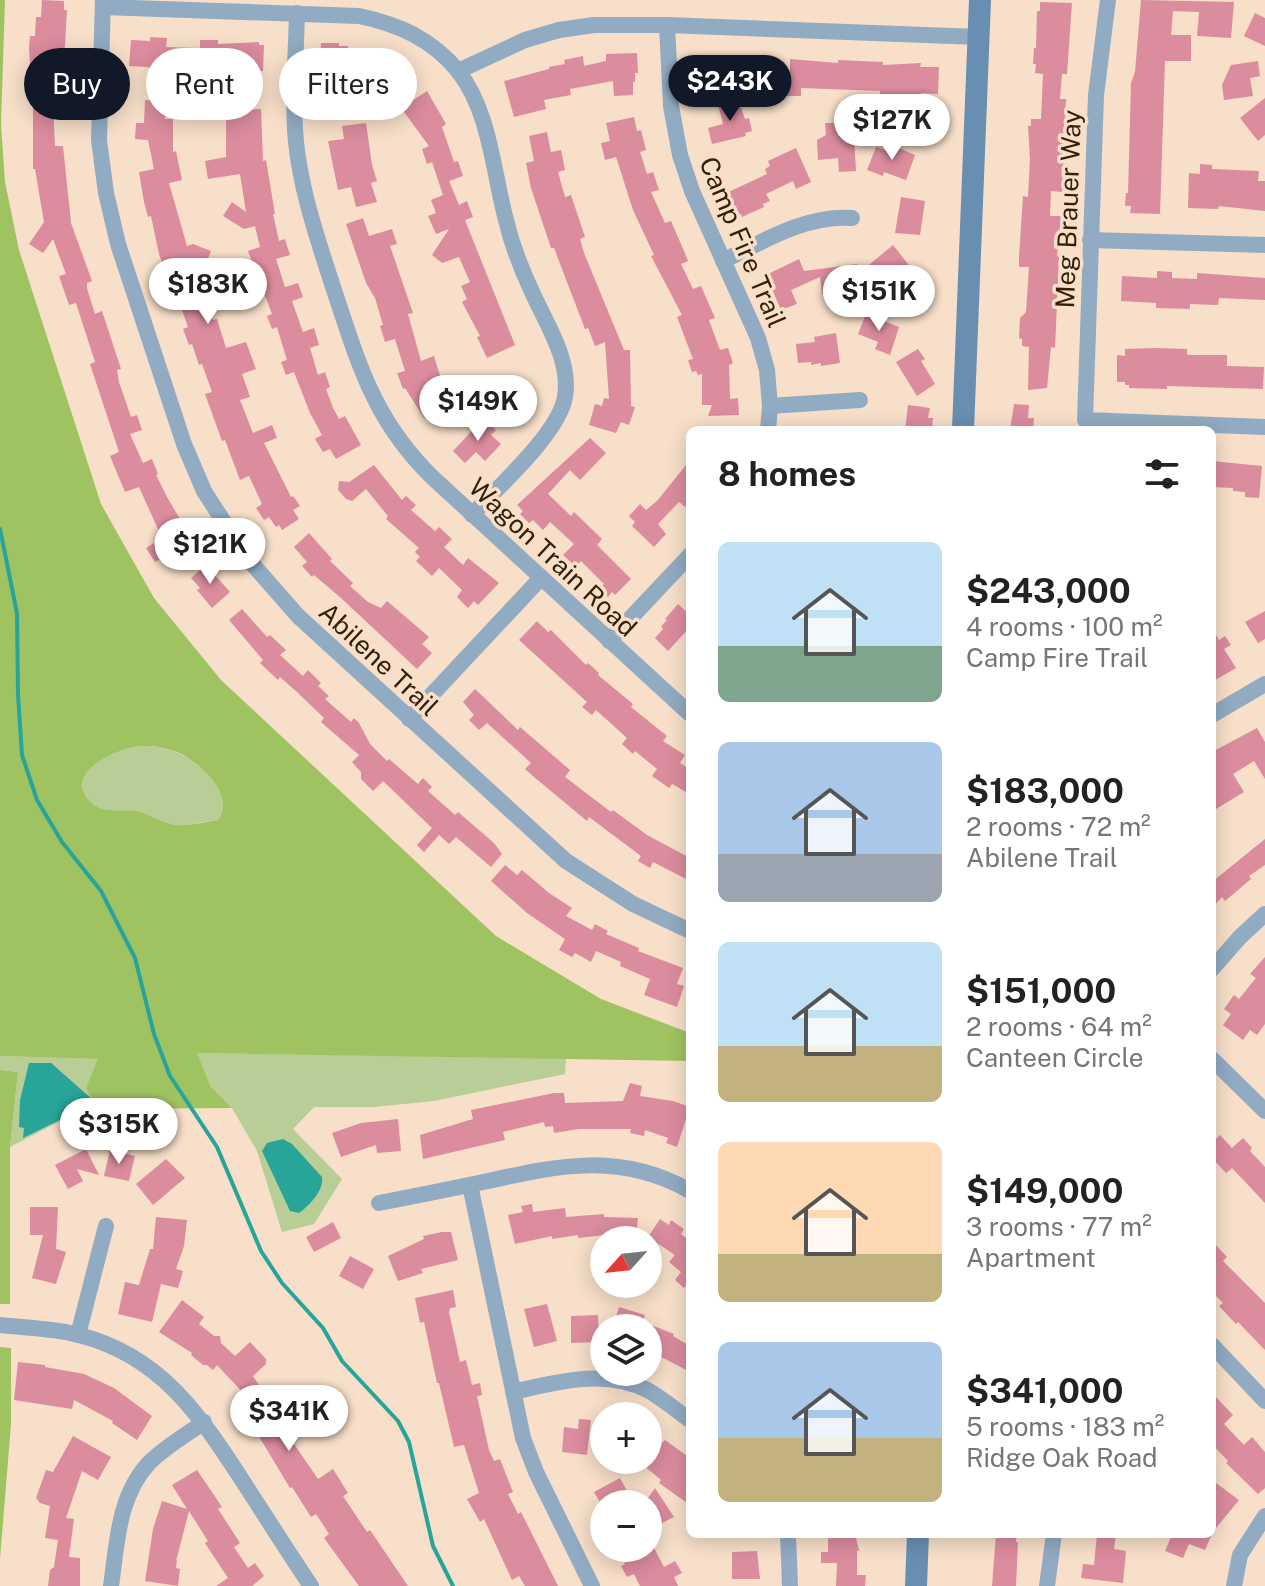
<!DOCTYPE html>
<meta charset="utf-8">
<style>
:root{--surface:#fff;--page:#f6f6f6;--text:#222;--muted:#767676;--accent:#111827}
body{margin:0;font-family:"Public Sans",sans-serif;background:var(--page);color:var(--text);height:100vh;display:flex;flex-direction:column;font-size:30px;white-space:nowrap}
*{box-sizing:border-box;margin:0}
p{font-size:26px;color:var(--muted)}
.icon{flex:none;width:44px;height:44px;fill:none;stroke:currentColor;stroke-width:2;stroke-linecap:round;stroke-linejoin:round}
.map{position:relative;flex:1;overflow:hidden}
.side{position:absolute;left:686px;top:426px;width:530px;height:1112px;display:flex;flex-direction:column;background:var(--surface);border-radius:12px;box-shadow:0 4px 20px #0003}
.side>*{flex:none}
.hud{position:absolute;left:24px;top:48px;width:542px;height:72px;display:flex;gap:16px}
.needle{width:52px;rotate:243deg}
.controls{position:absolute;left:590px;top:1226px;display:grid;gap:16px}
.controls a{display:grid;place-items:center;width:72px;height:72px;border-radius:50%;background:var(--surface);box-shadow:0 4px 20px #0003;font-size:40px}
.price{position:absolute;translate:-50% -68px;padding:0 18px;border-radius:28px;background:#fff;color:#222;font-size:26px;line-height:52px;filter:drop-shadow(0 2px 4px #0008)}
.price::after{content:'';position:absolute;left:50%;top:48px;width:24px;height:18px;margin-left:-12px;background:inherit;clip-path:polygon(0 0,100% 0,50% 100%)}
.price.on{background:var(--accent);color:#fff}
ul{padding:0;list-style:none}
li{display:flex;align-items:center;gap:24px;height:200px;padding:0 32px}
li span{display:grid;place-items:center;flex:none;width:224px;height:160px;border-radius:12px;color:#555}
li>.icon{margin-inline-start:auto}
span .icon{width:96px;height:96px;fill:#fffc;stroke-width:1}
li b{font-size:34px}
h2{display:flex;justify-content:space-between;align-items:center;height:96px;padding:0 32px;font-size:34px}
.chip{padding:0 28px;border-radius:36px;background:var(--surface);box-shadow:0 4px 20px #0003;font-size:28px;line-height:72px}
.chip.on{background:var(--accent);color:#fff}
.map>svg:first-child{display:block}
</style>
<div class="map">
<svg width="1265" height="1586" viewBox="0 0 1265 1586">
<rect width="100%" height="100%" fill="#f7dfc9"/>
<!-- green -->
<g fill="#b8ce96">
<path d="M154,746C162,748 170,750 178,753C200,762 236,795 218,820C205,821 189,826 176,825C163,823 153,816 141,812C126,807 107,815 93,804C62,777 105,755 129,748C137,746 146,746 154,746Z"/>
<polygon points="196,1053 566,1058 565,1074 434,1101 374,1107 314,1107 293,1129 342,1179 314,1224 282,1232 257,1151 232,1108 211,1087"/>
<polygon points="0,1056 99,1059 96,1101 99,1109 84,1109 10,1147 18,1072 0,1070"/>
</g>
<!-- forest -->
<g fill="#a0c361" fill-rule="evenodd">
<path d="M0,0H5L1,124L5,182L19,250L101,504L154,598L221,680L496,936L601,999L690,1033V1061L197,1053L211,1087L232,1108L99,1109L86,1088L98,1059L0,1056ZM154,746C162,748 172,750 179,753C201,763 236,796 218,820C205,822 189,826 176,825C163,823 153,816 141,812C126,807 107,815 93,804C62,777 105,755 129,748C137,746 146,746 154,746Z"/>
<polygon points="0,1070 18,1072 10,1147 10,1304 0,1304"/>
<polygon points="0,1347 11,1348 11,1424 0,1559"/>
</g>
<!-- water -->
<g fill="#28a498">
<polygon points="29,1063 51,1063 93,1100 80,1110 23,1138 24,1128 19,1127 20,1100"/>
<path d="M283,1139L292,1144L322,1177C324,1190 310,1205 299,1213L290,1211L262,1151L267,1143Z"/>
</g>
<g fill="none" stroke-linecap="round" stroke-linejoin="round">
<!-- stream -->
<polyline stroke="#28a498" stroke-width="4" points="0,529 17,613 18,695 22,755 37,800 62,842 101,891 135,958 154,1034 170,1076 217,1147 261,1251 282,1283 323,1328 342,1361 398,1421 409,1442 433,1546 453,1586"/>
</g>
<!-- building -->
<g fill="#db8c9d">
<polygon points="42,0 64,1 64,10 67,10 62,96 54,96 54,126 55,146 63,146 71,223 92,281 87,283 87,288 95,314 102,311 121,369 117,370 119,382 131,417 137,415 142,430 130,434 143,463 152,459 158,474 156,475 167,497 197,548 170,564 162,558 155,562 146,548 162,538 139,487 125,492 110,456 119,452 90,364 95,362 76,303 69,305 59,276 66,274 53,239 43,253 29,244 44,222 35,169 33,169 33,66 30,66 29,48 30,36 35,36 36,17 41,17"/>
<polygon points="1141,0 1234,2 1231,38 1197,36 1199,12 1173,11 1171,35 1191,35 1191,61 1165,61 1160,214 1130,213 1131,206 1125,206 1126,193 1128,193 1131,83 1135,72"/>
<polygon points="1040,2 1072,3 1067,74 1062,74 1060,99 1066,99 1062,192 1051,191 1050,216 1061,216 1057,256 1059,257 1055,348 1051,347 1047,388 1028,390 1029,347 1022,346 1022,339 1019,338 1020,318 1026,312 1029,267 1019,267 1019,257 1023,196 1028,197 1030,159 1028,126 1031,126 1031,119 1041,119 1043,74 1035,73 1036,64 1033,64 1034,48 1036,48 1037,11 1040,11"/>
<polygon points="1255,13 1265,18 1265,46 1244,36"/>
<polygon points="150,37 167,38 166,47 200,48 200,40 218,40 218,44 259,42 259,45 264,45 263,71 209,72 209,79 196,78 196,70 129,66 131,40 150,41"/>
<polygon points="321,43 339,43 339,46 348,46 348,49 360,50 360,68 331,68 331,73 320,73"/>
<polygon points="637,53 638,73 635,73 635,82 633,82 633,95 614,96 613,81 570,89 571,95 544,100 546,109 514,117 504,81 549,69 549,67 565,64 564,60 583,56 584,66 606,61 606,54"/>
<polygon points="703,55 726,56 726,61 743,62 742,84 702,80"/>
<polygon points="388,57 400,64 396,70 409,78 397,97 374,83 374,78"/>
<polygon points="790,59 838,63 838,60 883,62 883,65 921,63 920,67 939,67 938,94 921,93 921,99 880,98 880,91 801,88 801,96 771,96 771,74 790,74"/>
<polygon points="1258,61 1260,76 1250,78 1253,96 1224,100 1222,85 1231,65"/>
<polygon points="427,91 446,124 442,127 454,162 458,161 463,176 449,181 459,205 467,201 473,217 465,220 515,345 487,358 477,337 480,336 462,302 467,299 461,286 470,282 459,257 442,263 432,255 449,229 436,234 428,216 436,213 431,200 443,195 432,162 427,164 422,149 429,146 401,108"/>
<polygon points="1265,98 1265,135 1258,141 1240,118"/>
<polygon points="738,99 745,119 749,118 752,131 745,133 746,136 712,144 708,128 723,124 718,104"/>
<polygon points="145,100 160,101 160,110 165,110 165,119 173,119 173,152 176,151 182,180 169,183 187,246 193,244 211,251 205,266 193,261 213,320 217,319 226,348 246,342 256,369 242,374 250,397 240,400 253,433 272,425 277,438 264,443 291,497 293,496 300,506 293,510 299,519 282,530 279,525 276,527 269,517 264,520 256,508 262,504 249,476 240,480 225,440 222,441 205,394 212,392 202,364 199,365 192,344 189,345 183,329 188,327 180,304 177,305 159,254 151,216 148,217 144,202 139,172 154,169 148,140 135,139 136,123 144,123"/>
<polygon points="261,109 263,161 266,160 275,214 273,214 279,241 285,239 290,255 276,259 285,287 298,283 303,297 292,301 303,332 314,328 319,345 310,348 318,375 325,372 330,387 326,389 333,408 339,419 345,416 361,445 336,459 330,449 323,452 315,439 322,435 310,413 294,372 286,375 281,362 287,360 277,327 272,329 267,316 272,314 248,251 260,247 255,226 244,229 223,216 232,202 246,212 240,174 208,179 205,161 226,157 226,110"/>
<polygon points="634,117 637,131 641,130 646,150 640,152 647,174 653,172 659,190 651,192 665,223 671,221 684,251 688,261 681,264 693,289 701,286 715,318 709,320 720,350 728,348 733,363 729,365 730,399 738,398 739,415 708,416 712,405 702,405 702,374 698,375 696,371 692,372 688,360 693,359 677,317 682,315 651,256 654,255 633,210 616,157 605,160 601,143 610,141 606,123"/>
<polygon points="366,123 372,165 377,181 371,183 377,202 356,207 351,187 338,190 328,141 344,139 342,126"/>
<polygon points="825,123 838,123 838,136 854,135 856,171 839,172 838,158 818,160 817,140 826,135"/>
<polygon points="547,132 551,152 561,150 565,170 558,172 565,197 571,195 585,237 580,239 584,253 624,350 630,350 631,406 635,407 629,425 621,422 616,433 589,425 595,404 602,406 604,398 609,399 605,342 595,346 588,328 585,329 554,248 551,248 531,188 526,163 534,161 529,136"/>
<polygon points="889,144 915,155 906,180 884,172 883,176 867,170 876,147 887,151"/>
<polygon points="796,148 811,182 796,189 793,181 766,194 770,201 763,204 764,207 742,217 741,214 732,218 722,195 767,174 765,169 770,166 768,161"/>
<polygon points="1200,164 1212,165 1212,169 1259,171 1258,181 1265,181 1265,211 1219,206 1218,209 1188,208 1189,173 1200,174"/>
<polygon points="901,197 925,201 920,235 895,233"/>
<polygon points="363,218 369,236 392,229 397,244 390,246 413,313 408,314 421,361 434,356 442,382 467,415 447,427 436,410 424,418 405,388 403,389 397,373 405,371 395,339 385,342 380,326 383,325 375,298 366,283 346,224"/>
<polygon points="893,245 912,269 896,282 900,287 886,298 864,269"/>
<polygon points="799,259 804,271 857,264 861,299 845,301 844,291 822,294 820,277 791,290 797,304 781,310 766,275"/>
<polygon points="1157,271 1172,272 1172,278 1197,279 1197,273 1265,278 1265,300 1219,298 1218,305 1190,304 1190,309 1156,308 1156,303 1121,301 1122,276 1157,278"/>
<polygon points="866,314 899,327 890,355 875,349 878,342 858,334"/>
<polygon points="836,333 840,363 821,366 821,363 811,365 811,362 798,363 796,344 815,342 814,337"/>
<polygon points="1156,348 1187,349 1187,355 1227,355 1227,366 1264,367 1263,389 1167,386 1167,389 1129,388 1129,385 1125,385 1125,382 1117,382 1117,355 1125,356 1125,349"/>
<polygon points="918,349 925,359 921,361 935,384 917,396 896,362"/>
<polygon points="502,375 512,384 519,377 535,392 515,414 501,401 510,391 508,388 496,396 489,390"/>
<polygon points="1014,404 1029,405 1028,418 1034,418 1033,430 1010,430"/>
<polygon points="908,405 930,408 928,418 933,418 932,430 905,430"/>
<polygon points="484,418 496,430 491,435 501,444 485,461 476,452 465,463 453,451"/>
<polygon points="590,438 606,453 580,480 570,470 548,494 571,516 574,512 602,539 597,545 631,579 615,595 612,592 608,597 599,589 604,584 581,561 576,567 563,555 574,544 550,522 543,530 533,520 529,523 520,514 523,511 517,505"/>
<polygon points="690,460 690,511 679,502 658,524 666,534 654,547 632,526 635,522 629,516 640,504 646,510 657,501"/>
<polygon points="1212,461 1262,466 1259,498 1245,497 1245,492 1233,491 1233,488 1212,487"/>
<polygon points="374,465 402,500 406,496 416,505 411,510 435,531 439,527 452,539 444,547 463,565 468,558 499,583 478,605 474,601 468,608 457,597 462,590 439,568 432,576 416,561 420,557 415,552 419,548 386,519 388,516 366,489 352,501 346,499 338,490 339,481 349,482"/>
<polygon points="309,533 332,559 330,561 353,583 350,586 368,602 381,608 387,601 429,637 422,644 432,653 417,669 341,598 314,575 312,577 302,566 307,562 294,547"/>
<polygon points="206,565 230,592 212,608 197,590 200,588 191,578"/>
<polygon points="678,604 690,615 690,627 668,651 655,638 663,629 661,626 667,620 665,619"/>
<polygon points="242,609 267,637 270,635 286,650 280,655 303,676 308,670 321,683 318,686 329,696 325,699 351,722 354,718 359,723 370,744 387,761 389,759 418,784 423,778 432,787 428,791 455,815 458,812 494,843 502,854 491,867 456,837 449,844 439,835 424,852 417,845 432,828 383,781 373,791 361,779 361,772 352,762 359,755 321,722 324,718 298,693 280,677 278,680 260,663 263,660 229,620"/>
<polygon points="1265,611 1265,639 1258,643 1245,622"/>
<polygon points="537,621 548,632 551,630 586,665 588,663 599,673 598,675 633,704 631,707 667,736 663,741 685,755 680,763 690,769 690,785 686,792 672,784 669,788 652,776 657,769 635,751 633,754 622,744 627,738 596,710 592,715 582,707 587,702 519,640"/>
<polygon points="1212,628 1219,640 1225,636 1231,645 1224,649 1236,668 1212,682"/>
<polygon points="475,689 518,730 520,727 570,770 565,777 611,812 613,810 647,835 690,858 690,881 653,862 650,868 638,861 641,856 589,817 587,821 534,777 525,769 531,763 487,723 479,730 469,720 474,715 463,702"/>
<polygon points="1257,728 1265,742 1265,779 1254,761 1233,774 1244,792 1216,809 1212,803 1212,752"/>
<polygon points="1265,839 1265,865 1249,876 1251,879 1225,901 1222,897 1212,908 1212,882"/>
<polygon points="505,865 517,875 522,870 549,893 572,908 566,916 592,930 595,924 608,931 606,934 639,948 638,951 683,968 677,984 684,986 677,1007 644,995 650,979 620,966 621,962 596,951 591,962 575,953 572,957 559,950 565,939 527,913 491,881"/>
<polygon points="1265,957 1265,1024 1257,1035 1250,1030 1243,1040 1223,1025 1231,1014 1224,1009 1234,995 1239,999 1256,978 1250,974"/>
<polygon points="630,1083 642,1086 640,1096 673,1101 690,1107 677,1147 666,1143 668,1138 645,1130 644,1136 630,1133 631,1129 579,1129 554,1133 553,1126 545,1127 544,1122 503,1132 505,1140 423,1159 420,1135 473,1119 471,1110 554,1093 564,1093 565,1103 623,1101"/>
<polygon points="398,1119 401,1151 377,1153 376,1145 341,1157 332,1133 361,1123"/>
<polygon points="1220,1135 1232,1148 1243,1138 1252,1148 1250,1151 1265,1167 1265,1203 1232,1168 1226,1173 1212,1158 1212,1142"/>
<polygon points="86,1149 99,1175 77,1169 83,1181 68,1189 55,1165"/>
<polygon points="110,1150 135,1156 129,1181 104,1176"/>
<polygon points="166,1159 185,1178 153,1205 136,1184"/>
<polygon points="532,1204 533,1212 565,1208 566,1217 604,1214 604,1217 638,1218 636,1237 604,1235 578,1238 578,1235 552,1239 552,1236 515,1244 508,1215 523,1212 521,1206"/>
<polygon points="30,1207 58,1207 56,1249 66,1252 56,1284 32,1278 43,1235 30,1235"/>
<polygon points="156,1217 187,1220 184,1246 176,1269 183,1271 178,1288 161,1284 152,1322 118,1314 125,1282 139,1285 150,1249 153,1249"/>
<polygon points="660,1219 669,1225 671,1220 684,1229 681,1234 690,1241 690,1281 684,1288 675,1280 681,1272 669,1262 675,1255 648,1237"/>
<polygon points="333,1222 341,1238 314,1252 306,1237"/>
<polygon points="442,1232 451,1232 458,1260 421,1269 423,1273 398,1281 388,1256 424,1239 423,1236"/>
<polygon points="1212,1241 1227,1257 1223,1261 1265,1303 1265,1350 1238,1322 1236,1324 1219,1306 1223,1303 1212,1292"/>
<polygon points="350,1256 374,1269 363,1289 339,1276"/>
<polygon points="453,1290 456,1307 450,1308 449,1312 460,1362 466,1360 472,1385 480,1383 482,1395 477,1396 489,1450 494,1461 500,1459 513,1492 508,1494 518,1514 521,1512 558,1586 525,1586 519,1576 512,1580 484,1519 480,1522 467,1499 479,1493 464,1445 454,1447 439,1383 437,1383 424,1322 420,1323 415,1298"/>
<polygon points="182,1300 204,1317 199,1324 214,1336 220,1336 221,1343 235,1356 250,1342 266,1359 266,1364 253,1376 267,1398 277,1399 274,1408 276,1410 272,1412 318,1479 333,1469 348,1493 343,1496 367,1532 370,1530 408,1586 359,1586 324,1538 329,1534 316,1514 311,1517 292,1487 290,1488 240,1405 249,1399 217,1365 213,1370 207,1365 203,1365 191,1355 192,1353 159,1332"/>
<polygon points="547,1304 557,1341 534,1347 524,1309"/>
<polygon points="619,1307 645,1315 641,1328 613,1328"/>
<polygon points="598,1315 599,1342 571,1343 571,1316"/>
<polygon points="651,1325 674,1334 673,1336 690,1346 690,1372 648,1350"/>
<polygon points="18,1362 45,1365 45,1367 84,1374 114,1388 152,1416 137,1440 112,1423 113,1421 74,1400 72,1409 14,1400"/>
<polygon points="1212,1393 1233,1415 1224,1424 1244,1445 1252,1437 1265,1452 1265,1488 1258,1494 1226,1463 1228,1461 1212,1444"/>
<polygon points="579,1419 591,1420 587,1455 562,1452 564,1427 578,1429"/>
<polygon points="73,1436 111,1457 98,1480 82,1471 66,1518 74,1519 69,1557 80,1558 80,1586 48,1586 50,1570 54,1567 58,1540 45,1538 50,1506 40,1503 36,1498 46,1470 53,1472"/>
<polygon points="665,1440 690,1458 690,1505 659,1483 661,1480 637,1460 648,1460 648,1448 653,1441 659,1446"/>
<polygon points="197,1470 222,1507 218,1509 240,1543 234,1547 248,1568 255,1563 264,1576 252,1586 216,1586 228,1578 205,1543 208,1541 189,1511 176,1561 177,1560 176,1568 180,1569 178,1586 145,1581 153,1529 162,1501 187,1509 172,1485"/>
<polygon points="620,1478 634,1504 601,1504 594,1492"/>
<polygon points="1212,1480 1239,1500 1212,1533"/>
<polygon points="655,1488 674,1517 648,1530 648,1498"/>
<polygon points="996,1534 1016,1534 1016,1542 1018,1542 1016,1586 992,1586"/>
<polygon points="1097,1534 1116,1534 1114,1549 1126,1551 1123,1583 1081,1578 1083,1564 1094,1565"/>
<polygon points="1212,1534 1205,1550 1189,1544 1183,1558 1165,1551 1171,1537 1167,1534"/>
<polygon points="856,1537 859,1551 857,1551 857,1575 866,1575 865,1586 836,1586 837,1563 821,1563 821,1552 828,1552 828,1538"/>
<polygon points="625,1548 654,1548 664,1567 675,1561 682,1573 674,1577 678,1586 640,1586 634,1574 627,1577 621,1566 625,1564 619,1551"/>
<polygon points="757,1551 760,1579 732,1579 732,1552"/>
</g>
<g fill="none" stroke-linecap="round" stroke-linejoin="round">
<!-- street -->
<g stroke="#91abc2" stroke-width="16">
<polyline points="103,0 99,140 106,193 118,244 184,444 204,491 247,558 298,616 566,861 633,904 690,931"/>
<polyline points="1108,0 1096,95 1085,420 1265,427"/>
<path d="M103,7L359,16C398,24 432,39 458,71C490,111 493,172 506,220C512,245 522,271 533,294C547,325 571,361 565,397C559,433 498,487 472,515"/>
<path d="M297,13C296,56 292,100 296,142C301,191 317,237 332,284C358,361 372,418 432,477L690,714"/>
<polyline points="667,25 671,106 680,155 692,191 758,338 767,370 770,406 768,430"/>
<polyline points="458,71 525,40 559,30 594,25 667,25 978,37"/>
<polyline points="1090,240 1265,245"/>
<path d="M723,261C764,241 805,215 852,218"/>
<polyline points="770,406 860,400"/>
<polyline points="609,641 690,555"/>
<polyline points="1212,715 1265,684"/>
<polyline points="409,719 540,579"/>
<polyline points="1212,969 1240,937 1265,914"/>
<polyline points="1212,1059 1265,1111"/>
<polyline points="470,1185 523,1438 536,1472 592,1586"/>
<path d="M379,1203C415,1196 451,1189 488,1181C560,1165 621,1152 690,1191"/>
<path d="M0,1325C26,1328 54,1328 79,1335C162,1356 201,1417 244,1483C266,1517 288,1552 311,1586"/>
<polyline points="78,1335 106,1226"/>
<polyline points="1212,1345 1265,1401"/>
<path d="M513,1392C557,1382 607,1368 649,1391C663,1399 676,1410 690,1420"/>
<polyline points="788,1534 790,1586"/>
<path d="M111,1586C117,1544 118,1496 149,1463C165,1447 186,1435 204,1422"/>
<polyline points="1047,1586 1054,1534"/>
<polyline points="1234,1586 1240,1555 1265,1516"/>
</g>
<!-- secondary -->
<g stroke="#688fb1" stroke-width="22">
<polyline points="963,430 980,0"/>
<polyline points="916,1586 918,1534"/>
</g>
</g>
<g text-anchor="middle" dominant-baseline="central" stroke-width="7" stroke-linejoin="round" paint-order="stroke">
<!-- street labels -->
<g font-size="26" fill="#351f07" stroke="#f7dfc9">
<text transform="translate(1068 209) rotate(-88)">Meg Brauer Way</text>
<text transform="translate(743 242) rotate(67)">Camp Fire Trail</text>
<text transform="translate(553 557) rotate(43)">Wagon Train Road</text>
<text transform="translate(379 659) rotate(43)">Abilene Trail</text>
</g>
</g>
</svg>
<div class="controls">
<a><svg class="needle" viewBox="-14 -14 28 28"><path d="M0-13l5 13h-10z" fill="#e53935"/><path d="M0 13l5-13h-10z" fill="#767676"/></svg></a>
<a><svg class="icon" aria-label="layers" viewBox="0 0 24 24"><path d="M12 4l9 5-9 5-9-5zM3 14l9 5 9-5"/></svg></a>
<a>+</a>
<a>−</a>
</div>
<b class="price on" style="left:730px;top:123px">$243K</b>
<b class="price" style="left:892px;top:162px">$127K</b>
<b class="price" style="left:208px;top:326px">$183K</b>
<b class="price" style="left:879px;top:333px">$151K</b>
<b class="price" style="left:478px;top:443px">$149K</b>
<b class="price" style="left:210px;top:586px">$121K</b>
<b class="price" style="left:119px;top:1166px">$315K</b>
<b class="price" style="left:289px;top:1453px">$341K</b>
<div class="hud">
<a class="chip on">Buy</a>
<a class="chip">Rent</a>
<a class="chip">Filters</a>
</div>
<section class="side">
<h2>8 homes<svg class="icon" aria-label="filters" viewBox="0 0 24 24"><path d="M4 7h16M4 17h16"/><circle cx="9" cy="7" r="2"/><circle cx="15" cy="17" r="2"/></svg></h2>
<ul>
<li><span style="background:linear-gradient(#bfe0f5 65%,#7fa58c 0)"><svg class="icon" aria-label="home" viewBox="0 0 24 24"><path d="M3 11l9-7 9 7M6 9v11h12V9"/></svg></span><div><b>$243,000</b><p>4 rooms · 100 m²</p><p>Camp Fire Trail</p></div></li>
<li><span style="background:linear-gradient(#a9c7e8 70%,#9aa5b1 0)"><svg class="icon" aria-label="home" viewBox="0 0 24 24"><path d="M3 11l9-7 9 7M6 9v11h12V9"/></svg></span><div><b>$183,000</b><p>2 rooms · 72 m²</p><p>Abilene Trail</p></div></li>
<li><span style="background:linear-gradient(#bfe0f5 65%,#c2b280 0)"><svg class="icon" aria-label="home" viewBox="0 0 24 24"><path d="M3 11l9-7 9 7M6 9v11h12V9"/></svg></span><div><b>$151,000</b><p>2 rooms · 64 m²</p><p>Canteen Circle</p></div></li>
<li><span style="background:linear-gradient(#ffd9b3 70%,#c2b280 0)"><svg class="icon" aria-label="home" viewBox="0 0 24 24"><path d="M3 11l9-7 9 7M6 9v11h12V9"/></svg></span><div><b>$149,000</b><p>3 rooms · 77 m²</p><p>Apartment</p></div></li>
<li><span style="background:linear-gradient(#a9c7e8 60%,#c2b280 0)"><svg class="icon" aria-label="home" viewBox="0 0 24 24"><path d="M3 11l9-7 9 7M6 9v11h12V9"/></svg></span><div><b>$341,000</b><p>5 rooms · 183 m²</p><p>Ridge Oak Road</p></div></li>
</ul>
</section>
</div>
